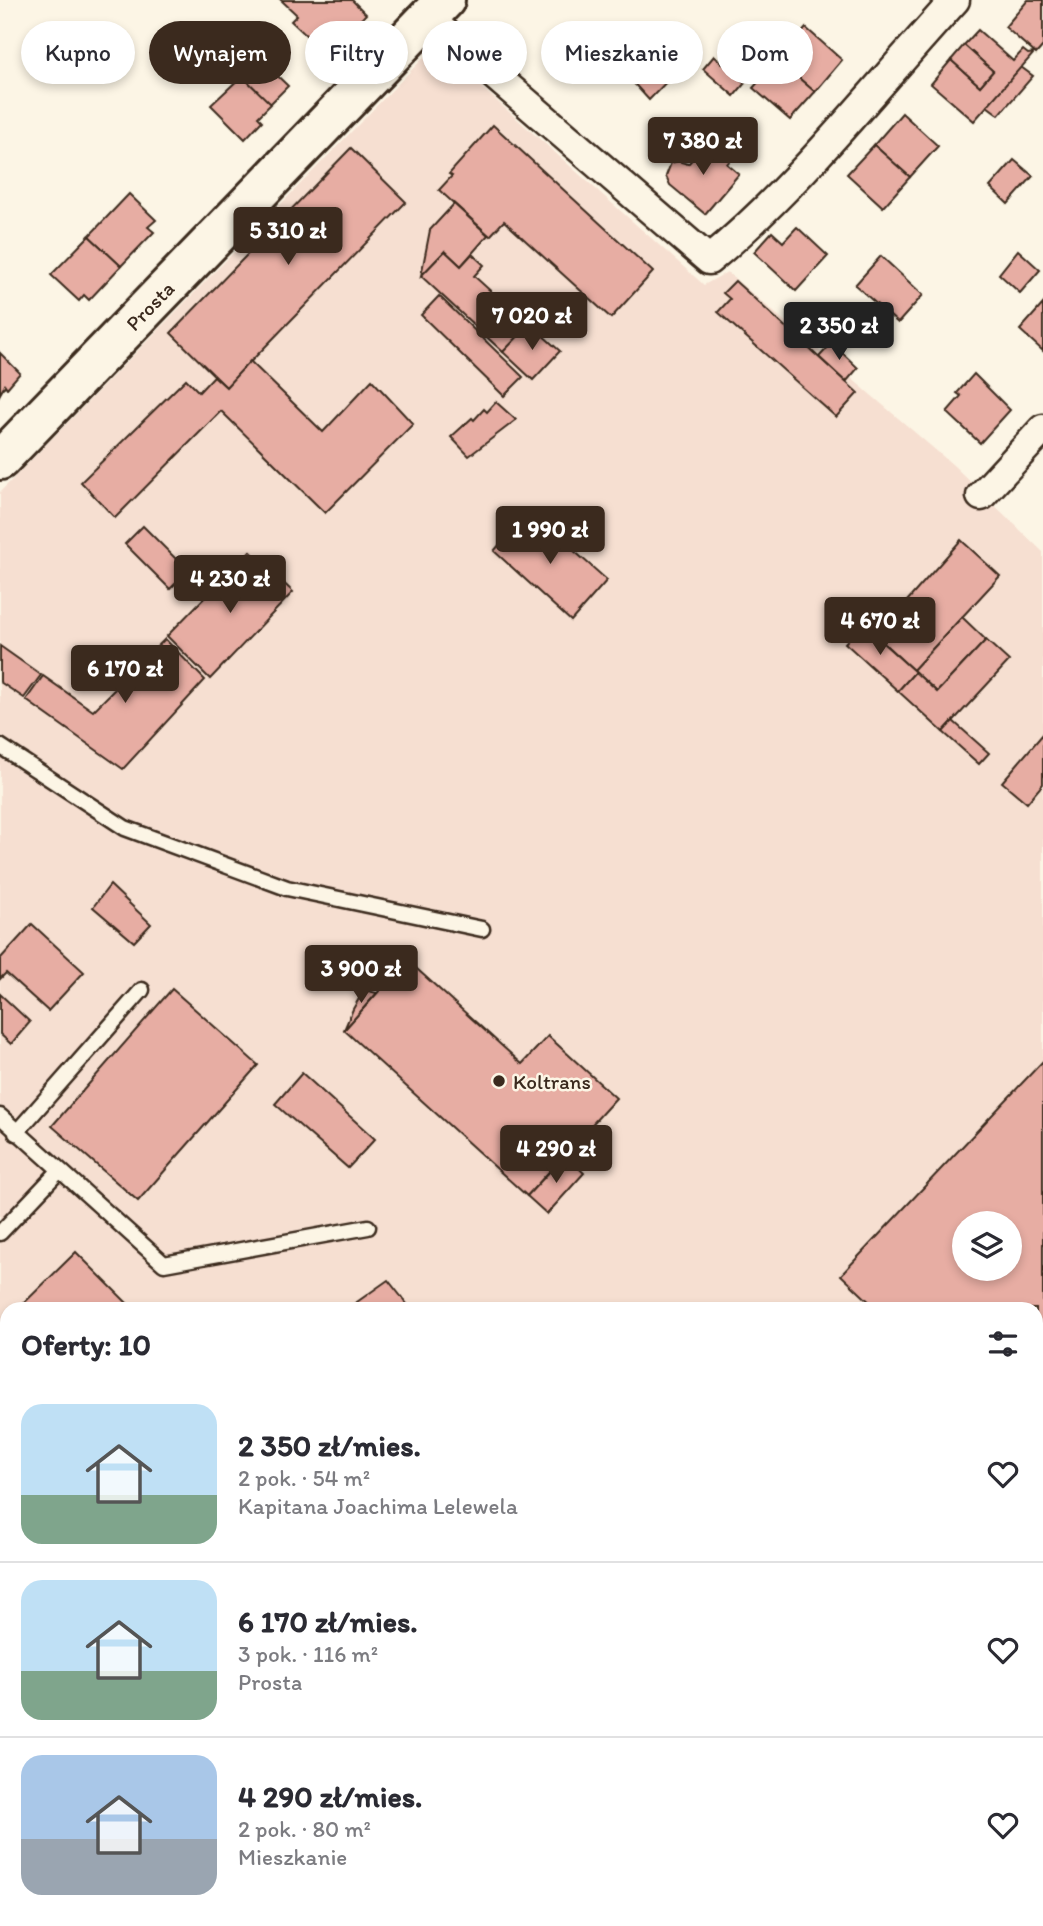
<!DOCTYPE html>
<html lang="pl">
<meta charset="utf-8">
<style>
:root{--surface:#fff;--page:#f2f2f3;--text:#2b2b33;--muted:#7c7c81;--line:#e1e1e2;--accent:#3b2a1e}
body{margin:0;font-family:Itim,sans-serif;background:var(--page);color:var(--text);height:100vh;display:flex;flex-direction:column;font-size:26px;white-space:nowrap}
*{box-sizing:border-box;margin:0}
p{font-size:23px;color:var(--muted)}
.icon{flex:none;width:38px;height:38px;fill:none;stroke:currentColor;stroke-width:2;stroke-linecap:round;stroke-linejoin:round}
.map{position:relative;flex:1;overflow:hidden}
.sheet{position:absolute;left:0px;top:1302px;width:1043px;height:625px;display:flex;flex-direction:column;background:var(--surface);border-radius:21px 21px 0 0;box-shadow:0 4px 10px #0003}
.sheet>*{flex:none}
.hud{position:absolute;left:21px;top:21px;width:1001px;height:63px;display:flex;gap:14px}
.buttons{position:absolute;left:952px;top:1211px;display:grid;gap:14px}
.buttons a{display:grid;place-items:center;width:70px;height:70px;border-radius:50%;background:var(--surface);box-shadow:0 4px 10px #0003;font-size:35px}
.price{position:absolute;translate:-50% -60px;padding:0 16px;border-radius:7px;background:var(--accent);color:#fff;font-size:23px;line-height:46px;filter:drop-shadow(0 2px 4px #0008)}
.price::after{content:'';position:absolute;left:50%;top:42px;width:21px;height:16px;margin-left:-10px;background:inherit;clip-path:polygon(0 0,100% 0,50% 100%)}
.price.selected{background:#222;color:#fff}
ul{padding:0;list-style:none}
li{display:flex;align-items:center;gap:21px;height:175px;padding:0 21px}
li+li{border-top:2px solid var(--line)}
li span{display:grid;place-items:center;flex:none;width:196px;height:140px;border-radius:21px;color:#555}
li>.icon{margin-inline-start:auto}
span .icon{width:84px;height:84px;fill:#fffc;stroke-width:1}
li b{font-size:30px}
h2{display:flex;justify-content:space-between;align-items:center;height:84px;padding:0 21px;font-size:30px}
.chip{padding:0 24px;border-radius:32px;background:var(--surface);box-shadow:0 4px 10px #0003;font-size:24px;line-height:63px}
.chip.selected{background:var(--accent);color:#fff}
.map>svg:first-child{display:block}
</style>
<div class="map">
<svg width="1043" height="1926" viewBox="0 0 1043 1926">
<rect width="100%" height="100%" fill="#fcf5e5"/>
<filter id="ink" filterUnits="userSpaceOnUse"><feTurbulence type="fractalNoise" baseFrequency=".0143" numOctaves="2"/><feDisplacementMap in="SourceGraphic" scale="14" xChannelSelector="R" yChannelSelector="G"/><feConvolveMatrix kernelMatrix="1 2 1 2 8 2 1 2 1" color-interpolation-filters="sRGB"/></filter>
<g filter="url(#ink)">
<!-- built -->
<path fill="#f6dfd1" fill-rule="evenodd" d="M435,46L704,285L727,272L953,465L1043,552V1628L1036,1633V1309H7V1723L0,1729V492ZM964,1223H1010V1269H964Z"/>
<!-- green -->
<g fill="#c2da90" stroke="#7e8257" stroke-width="2">
<polygon points="1043,1628 1043,1926 656,1926 662,1920 1036,1920 1036,1633"/>
<polygon points="7,1723 7,1920 272,1920 265,1926 0,1926 0,1729"/>
</g>
<!-- building -->
<g fill="#e7ada3" stroke="#3b2a1e" stroke-width="2" fill-rule="evenodd">
<polygon points="281,0 352,0 366,14 356,25 362,31 352,42 345,35 332,49 315,33 309,38 291,21 297,15"/>
<polygon points="1028,0 1043,0 1043,46 1036,54 1005,27"/>
<polygon points="806,28 842,60 815,92 778,60"/>
<polygon points="978,30 1013,61 1023,50 1028,54 1034,53 974,121 931,84 951,60 980,86 993,71 964,45"/>
<polygon points="247,36 266,55 261,60 288,86 270,104 224,58"/>
<polygon points="964,45 993,71 980,86 951,60"/>
<polygon points="656,52 676,72 649,100 630,79"/>
<polygon points="714,56 745,83 734,96 703,69"/>
<polygon points="778,60 815,92 790,120 753,88"/>
<polygon points="1021,67 1033,76 999,115 987,106"/>
<polygon points="242,76 271,104 258,117 262,121 245,139 211,105"/>
<polygon points="902,113 938,146 910,177 874,145"/>
<polygon points="493,125 653,272 611,318 504,221 490,236 439,190 452,176 449,174"/>
<polygon points="709,140 731,159 727,164 739,174 705,214 670,185 666,176 671,163 678,161 688,164"/>
<polygon points="874,145 910,177 883,207 847,174"/>
<polygon points="351,148 406,202 226,387 171,333"/>
<polygon points="1014,160 1033,176 1008,204 990,187"/>
<polygon points="129,194 156,220 148,227 154,232 121,266 89,236"/>
<polygon points="454,204 488,235 461,266 445,251 421,276 430,230"/>
<polygon points="797,227 828,256 796,291 754,252 772,232 783,242"/>
<polygon points="89,236 121,266 89,300 84,295 79,301 51,275"/>
<polygon points="1018,250 1040,270 1020,293 999,274"/>
<polygon points="445,251 461,266 472,254 484,265 474,276 529,326 503,352 421,276"/>
<polygon points="881,256 923,295 898,323 855,285"/>
<polygon points="735,281 858,393 836,417 718,312 730,299 723,293"/>
<polygon points="439,296 523,377 504,396 421,315"/>
<polygon points="1043,304 1043,351 1020,330"/>
<polygon points="530,324 560,351 533,380 503,352"/>
<polygon points="832,343 858,368 846,382 819,357"/>
<polygon points="0,353 20,373 7,388 5,385 0,394"/>
<polygon points="250,361 323,432 372,380 413,424 325,513 221,411 115,518 81,482 186,379 199,392 214,376 226,387"/>
<polygon points="974,374 1010,410 980,443 947,412 961,396 957,393"/>
<polygon points="496,402 516,420 469,456 451,437 472,418 474,420 484,409 487,412"/>
<polygon points="529,511 607,580 571,621 494,551"/>
<polygon points="143,526 188,571 170,589 125,544"/>
<polygon points="961,540 1000,576 913,670 876,636"/>
<polygon points="250,551 293,592 210,679 167,636"/>
<polygon points="962,617 986,640 937,692 913,670"/>
<polygon points="862,624 915,672 898,691 845,643"/>
<polygon points="165,639 205,680 123,769 26,700 43,676 93,711"/>
<polygon points="986,640 1009,661 943,732 898,691 915,672 937,692"/>
<polygon points="0,646 41,675 24,698 0,682"/>
<polygon points="953,721 989,753 979,764 943,732"/>
<polygon points="1043,734 1043,784 1027,803 1002,782"/>
<polygon points="110,885 151,924 134,942 93,907"/>
<polygon points="32,924 84,972 48,1011 6,973 0,979 0,959"/>
<polygon points="407,960 522,1064 548,1036 616,1098 527,1196 344,1030"/>
<polygon points="172,989 258,1065 138,1201 52,1126"/>
<polygon points="364,990 377,993 344,1030 353,1009"/>
<polygon points="0,994 30,1022 11,1044 0,1034"/>
<path d="M1043,1061V1465L1036,1458V1309H877L841,1275ZM964,1223H1010V1269H964Z"/>
<polygon points="302,1073 375,1139 348,1168 275,1104"/>
<polygon points="565,1155 584,1173 547,1214 527,1196"/>
<polygon points="76,1252 133,1309 18,1309"/>
<polygon points="388,1280 411,1309 347,1309"/>
<polygon points="7,1320 7,1443 0,1450 0,1327"/>
</g>
<g fill="none" stroke-linecap="round" stroke-linejoin="round">
<!-- service casing -->
<g stroke="#3b2a1e" stroke-width="19">
<g id="service">
<polyline points="0,746 125,828 287,888 482,929"/>
<polyline points="0,1116 164,1264 368,1227"/>
<polyline points="16,1133 142,990"/>
<polyline points="0,1233 59,1171"/>
</g>
</g>
<!-- minor casing -->
<g stroke="#3b2a1e" stroke-width="33">
<g id="minor">
<path d="M428,18L709,260C800,185 875,87 955,0"/>
<polyline points="981,496 1043,429"/>
</g>
</g>
<!-- secondary casing -->
<g stroke="#3b2a1e" stroke-width="44">
<g id="secondary">
<path id="s1" d="M0,460L445,0"/>
</g>
</g>
<!-- service -->
<use href="#service" stroke="#fcf5e5" stroke-width="14"/>
<!-- minor -->
<use href="#minor" stroke="#fcf5e5" stroke-width="28"/>
<!-- secondary -->
<use href="#secondary" stroke="#fcf5e5" stroke-width="38"/>
</g>
</g>
<!-- markers -->
<circle fill="#3b2a1e" stroke="#fcf5e5" stroke-width="2.5" cx="499" cy="1081" r="7"/>
<g text-anchor="middle" dominant-baseline="central" stroke-width="5" stroke-linejoin="round" paint-order="stroke">
<!-- street labels -->
<g font-size="21" fill="#3b2a1e" stroke="#fcf5e5">
<text stroke="none"><textPath href="#s1" startOffset="215">Prosta</textPath></text>
</g>
<!-- poi labels -->
<g font-size="21" fill="#3b2a1e" stroke="#fcf5e5" text-anchor="start">
<text x="513" y="1081">Koltrans</text>
</g>
</g>
</svg>
<div class="buttons">
<a><svg class="icon" aria-label="layers" viewBox="0 0 24 24"><path d="M12 4l9 5-9 5-9-5zM3 14l9 5 9-5"/></svg></a>
</div>
<b class="price" style="left:703px;top:177px">7 380 zł</b>
<b class="price" style="left:288px;top:267px">5 310 zł</b>
<b class="price" style="left:532px;top:352px">7 020 zł</b>
<b class="price selected" style="left:839px;top:362px">2 350 zł</b>
<b class="price" style="left:550px;top:566px">1 990 zł</b>
<b class="price" style="left:230px;top:615px">4 230 zł</b>
<b class="price" style="left:880px;top:657px">4 670 zł</b>
<b class="price" style="left:125px;top:705px">6 170 zł</b>
<b class="price" style="left:361px;top:1005px">3 900 zł</b>
<b class="price" style="left:556px;top:1185px">4 290 zł</b>
<div class="hud">
<a class="chip">Kupno</a>
<a class="chip selected">Wynajem</a>
<a class="chip">Filtry</a>
<a class="chip">Nowe</a>
<a class="chip">Mieszkanie</a>
<a class="chip">Dom</a>
</div>
<section class="sheet">
<h2>Oferty: 10<svg class="icon" aria-label="filters" viewBox="0 0 24 24"><path d="M4 7h16M4 17h16"/><circle cx="9" cy="7" r="2"/><circle cx="15" cy="17" r="2"/></svg></h2>
<ul>
<li><span style="background:linear-gradient(#bfe0f5 65%,#7fa58c 0)"><svg class="icon" aria-label="home" viewBox="0 0 24 24"><path d="M3 11l9-7 9 7M6 9v11h12V9"/></svg></span><div><b>2 350 zł/mies.</b><p>2 pok. · 54 m²</p><p>Kapitana Joachima Lelewela</p></div><svg class="icon" aria-label="heart" viewBox="0 0 24 24"><path d="M12 20l-8-8c-3-5 5-10 8-4 3-6 11-1 8 4z"/></svg></li>
<li><span style="background:linear-gradient(#bfe0f5 65%,#7fa58c 0)"><svg class="icon" aria-label="home" viewBox="0 0 24 24"><path d="M3 11l9-7 9 7M6 9v11h12V9"/></svg></span><div><b>6 170 zł/mies.</b><p>3 pok. · 116 m²</p><p>Prosta</p></div><svg class="icon" aria-label="heart" viewBox="0 0 24 24"><path d="M12 20l-8-8c-3-5 5-10 8-4 3-6 11-1 8 4z"/></svg></li>
<li><span style="background:linear-gradient(#a9c7e8 60%,#9aa5b1 0)"><svg class="icon" aria-label="home" viewBox="0 0 24 24"><path d="M3 11l9-7 9 7M6 9v11h12V9"/></svg></span><div><b>4 290 zł/mies.</b><p>2 pok. · 80 m²</p><p>Mieszkanie</p></div><svg class="icon" aria-label="heart" viewBox="0 0 24 24"><path d="M12 20l-8-8c-3-5 5-10 8-4 3-6 11-1 8 4z"/></svg></li>
</ul>
</section>
</div>
